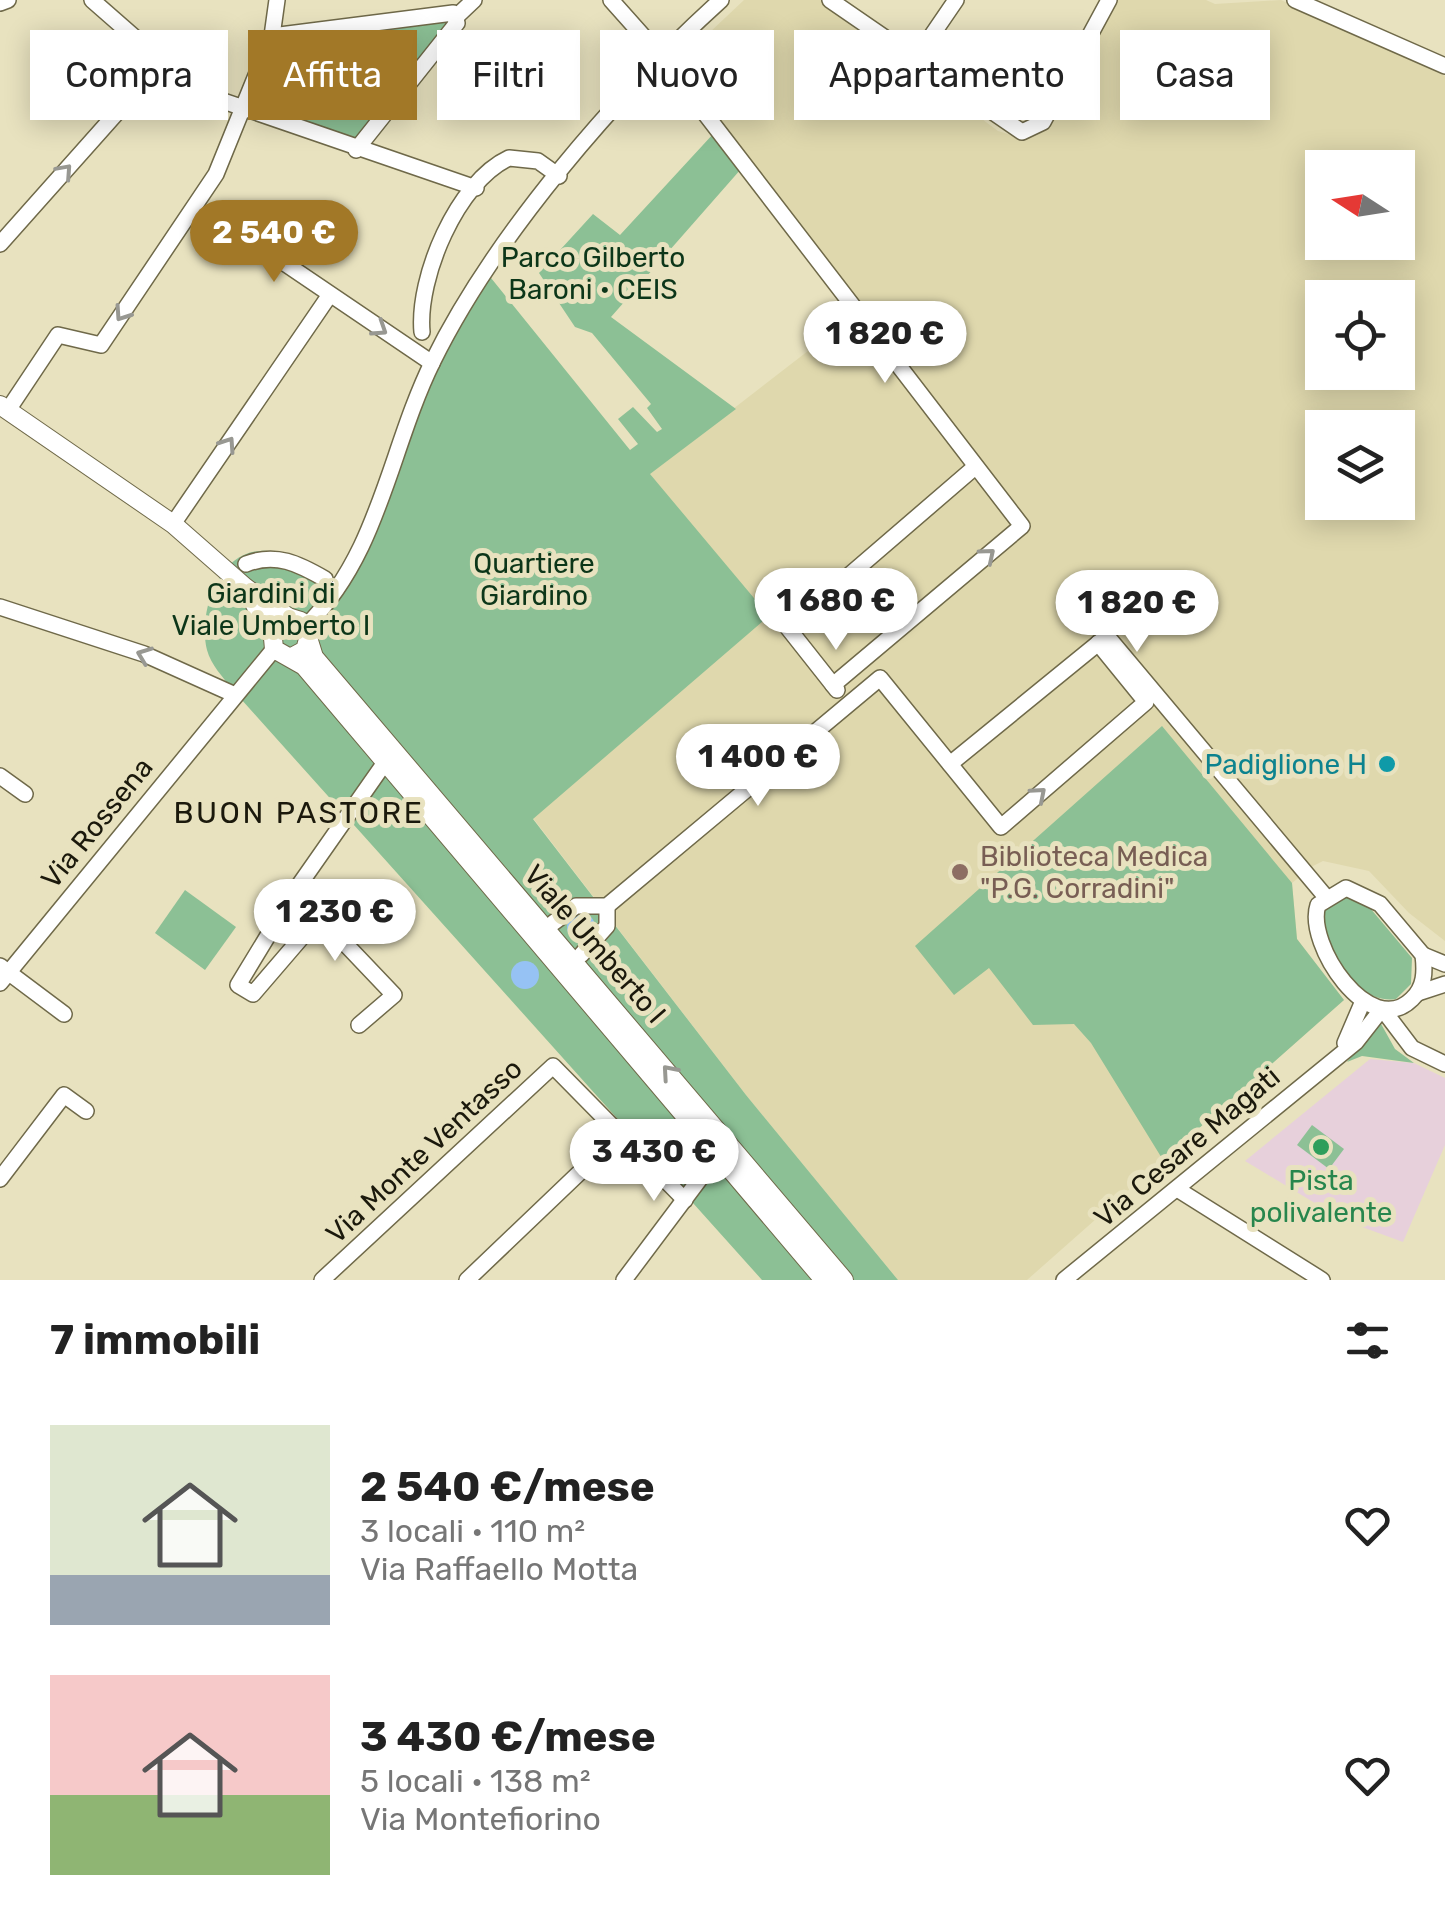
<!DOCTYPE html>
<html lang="it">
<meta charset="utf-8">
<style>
:root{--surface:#fff;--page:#f2f2f2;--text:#222;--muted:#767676;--accent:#a27827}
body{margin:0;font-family:Rubik,sans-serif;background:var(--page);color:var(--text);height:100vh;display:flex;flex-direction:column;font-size:38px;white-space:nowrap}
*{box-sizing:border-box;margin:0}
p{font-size:32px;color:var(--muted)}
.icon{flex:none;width:55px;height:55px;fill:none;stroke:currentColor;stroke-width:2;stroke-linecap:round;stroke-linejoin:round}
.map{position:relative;height:1280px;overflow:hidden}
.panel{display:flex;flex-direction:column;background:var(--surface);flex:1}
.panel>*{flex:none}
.banner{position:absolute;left:30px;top:30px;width:1385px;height:90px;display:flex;gap:20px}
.needle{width:65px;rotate:282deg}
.tools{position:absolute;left:1305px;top:150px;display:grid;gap:20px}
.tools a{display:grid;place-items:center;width:110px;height:110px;border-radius:0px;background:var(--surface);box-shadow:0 5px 25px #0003;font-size:50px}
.price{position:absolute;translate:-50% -85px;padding:0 22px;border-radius:35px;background:#fff;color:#222;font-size:32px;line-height:65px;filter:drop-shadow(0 2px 5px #0008)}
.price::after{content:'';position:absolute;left:50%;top:60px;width:30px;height:22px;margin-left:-15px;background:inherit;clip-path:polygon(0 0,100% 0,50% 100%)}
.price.on{background:var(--accent);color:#fff}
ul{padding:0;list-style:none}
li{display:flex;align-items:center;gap:30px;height:250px;padding:0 50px}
li span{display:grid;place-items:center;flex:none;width:280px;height:200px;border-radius:0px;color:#555}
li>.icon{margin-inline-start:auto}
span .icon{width:120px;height:120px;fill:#fffc;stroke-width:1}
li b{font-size:42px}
h2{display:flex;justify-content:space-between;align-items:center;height:120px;padding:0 50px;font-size:42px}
.pill{padding:0 35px;border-radius:0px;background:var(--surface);box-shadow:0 5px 25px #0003;font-size:35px;line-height:90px}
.pill.on{background:var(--accent);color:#fff}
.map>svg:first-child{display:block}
</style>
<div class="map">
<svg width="1445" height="1280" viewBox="0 0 1445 1280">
<rect width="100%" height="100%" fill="#e8e2bf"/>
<!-- built -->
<path fill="#dfd8ad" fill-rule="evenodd" d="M744,0H822L998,131L1025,139L1050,128L1118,0H1206L1215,4L1281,0L1445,76V941L1409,913L1369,871L1323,861L1313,866L1292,883L1297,939L1344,1000L1027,1280H898L746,1095L533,818L580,776L649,474L861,310L674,66ZM1322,168H1398V242H1322ZM1322,298H1398V372H1322ZM1322,428H1398V502H1322Z"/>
<!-- education -->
<polygon fill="#e7d0db" points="1370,1059 1414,1063 1445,1078 1445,1145 1403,1242 1343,1220 1245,1161"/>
<!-- green -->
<g fill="#8cc095">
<polygon points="453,13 457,23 356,150 240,109 272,36"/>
<path d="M714,133L741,169L611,317L736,409L650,474L769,616L533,819L746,1095L898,1280H762L232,689C223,677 211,665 207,650C198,615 217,553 260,551C293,549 319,570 342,590L435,365L487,273L630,450L638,444L618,419L633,407L657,432L662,429L647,408L651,404L592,333L575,327L539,273L593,214L620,235Z"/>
<polygon points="1162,726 1292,883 1297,939 1344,1000 1163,1160 1091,1043 1074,1024 1033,1025 989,968 954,995 915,946"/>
<polygon points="185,890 236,927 205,970 155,933"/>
<path d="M1346,895L1365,902L1412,958L1411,984L1396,999C1355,1006 1320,943 1324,908Z"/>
<polygon points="1380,1022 1395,1049 1414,1063 1362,1056 1347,1062"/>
<polygon points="1312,1125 1344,1149 1329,1169 1297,1145"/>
</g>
<!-- water -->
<g fill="#96c2f4">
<circle cx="581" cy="927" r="14"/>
<circle cx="525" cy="975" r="14"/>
</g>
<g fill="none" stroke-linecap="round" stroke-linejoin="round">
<!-- minor casing -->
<g stroke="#6f6949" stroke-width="18">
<g id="minor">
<polyline points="92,0 197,92 476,188"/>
<polyline points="611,0 660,55 1022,526 833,685"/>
<polyline points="830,0 1022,132 1043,122 1109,0"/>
<polyline points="1295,0 1445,66"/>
<polyline points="0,3 8,0"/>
<polyline points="455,18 474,0"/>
<polyline points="272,36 453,13 457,23 356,150"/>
<polyline points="915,60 956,0"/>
<polyline points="246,237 432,363"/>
<polyline points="0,244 162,62"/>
<path d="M422,332C417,278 457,182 509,158L538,161L559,176"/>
<polyline points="8,410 58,335 101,345 216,174 272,36 277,0"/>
<polyline points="173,524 329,296"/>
<path d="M246,564C276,552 299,564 325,579"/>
<polyline points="0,607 144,654 233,694"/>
<path d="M306,626C380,553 389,450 433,361C495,235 617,94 721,0"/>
<polyline points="837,690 788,628 975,467"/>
<polyline points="950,764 1107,636 1325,896"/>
<polyline points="0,776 25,794"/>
<path d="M1346,888L1380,904L1423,955C1425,971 1425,987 1412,999C1370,1041 1305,944 1318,905Z"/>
<polyline points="295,891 394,995 359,1025"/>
<polyline points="320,916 253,994 238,985 295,891 386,761"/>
<polyline points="553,923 576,906 607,906 880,678 1001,827 1146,702 1098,643"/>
<polyline points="581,955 607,926 607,906"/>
<polyline points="1423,955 1445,964"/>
<polyline points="0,966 64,1014"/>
<polyline points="0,983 274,649"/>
<polyline points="1418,993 1445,984"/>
<polyline points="1384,1011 1412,1048 1445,1064"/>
<polyline points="1345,1043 1363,1001"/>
<polyline points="0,1179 64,1095 86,1111"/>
<polyline points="1177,1189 1322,1280"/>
<polyline points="322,1280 553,1066 685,1200"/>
<polyline points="467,1280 621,1133"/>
<polyline points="624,1280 717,1156"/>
<polyline points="1064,1280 1356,1042 1381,1010"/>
</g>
</g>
<!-- major casing -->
<g stroke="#6f6949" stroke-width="20">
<g id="major">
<polyline points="0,405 173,524 246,588 288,617"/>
<polyline points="246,588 270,633"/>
<polyline points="309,641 314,657 844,1280"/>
<polyline points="292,657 305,650 309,636 301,621 288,617 272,627 274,649 304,666 824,1280"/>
</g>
</g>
<!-- minor -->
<use href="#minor" stroke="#fff" stroke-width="15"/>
<!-- major -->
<use href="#major" stroke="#fff" stroke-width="18"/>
</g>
<!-- one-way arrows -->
<defs><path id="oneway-chevron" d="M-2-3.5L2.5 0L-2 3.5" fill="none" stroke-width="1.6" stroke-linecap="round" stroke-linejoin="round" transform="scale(2.5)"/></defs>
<g stroke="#989892">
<use href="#oneway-chevron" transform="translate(65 171) rotate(-48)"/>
<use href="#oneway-chevron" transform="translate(122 314) rotate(124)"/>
<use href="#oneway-chevron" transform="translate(380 329) rotate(33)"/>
<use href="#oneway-chevron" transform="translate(228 444) rotate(-56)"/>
<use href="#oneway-chevron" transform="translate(988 555) rotate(-40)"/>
<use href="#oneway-chevron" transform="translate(144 655) rotate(-159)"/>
<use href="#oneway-chevron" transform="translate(1039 794) rotate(-41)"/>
<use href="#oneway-chevron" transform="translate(669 1072) rotate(-131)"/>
</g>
<!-- markers -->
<circle fill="#0f9aa8" stroke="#e8e2bf" stroke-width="4" cx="1387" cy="764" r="10"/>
<circle fill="#8d6e63" stroke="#e8e2bf" stroke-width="4" cx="960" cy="872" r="10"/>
<circle fill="#2e9e5b" stroke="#e8e2bf" stroke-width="4" cx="1321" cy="1147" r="10"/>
<g text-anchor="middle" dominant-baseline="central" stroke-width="10" stroke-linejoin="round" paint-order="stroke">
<!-- park labels -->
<g font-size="28" fill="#0c3619" stroke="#e8e2bf">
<text x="593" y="257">Parco Gilberto<tspan x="593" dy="32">Baroni • CEIS</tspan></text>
<text x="534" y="563">Quartiere<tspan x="534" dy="32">Giardino</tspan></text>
<text x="271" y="593">Giardini di<tspan x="271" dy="32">Viale Umberto I</tspan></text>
</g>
<!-- culture labels -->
<g font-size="28" fill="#0d838f" stroke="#e8e2bf" text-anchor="end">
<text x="1367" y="764">Padiglione H</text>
</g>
<!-- street labels -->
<g font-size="28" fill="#1b190c" stroke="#e8e2bf">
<text transform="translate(97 823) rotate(-51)">Via Rossena</text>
<text transform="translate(595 944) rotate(49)">Viale Umberto I</text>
<text transform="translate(1187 1147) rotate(-40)">Via Cesare Magati</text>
<text transform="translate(424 1151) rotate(-43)">Via Monte Ventasso</text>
</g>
<!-- education labels -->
<g font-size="28" fill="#785e54" stroke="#e8e2bf" text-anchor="start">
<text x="980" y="856">Biblioteca Medica<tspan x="980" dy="32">"P.G. Corradini"</tspan></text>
</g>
<!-- leisure labels -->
<g font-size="28" fill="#27864d" stroke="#e8e2bf">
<text x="1321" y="1180">Pista<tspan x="1321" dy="32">polivalente</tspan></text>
</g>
<!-- neighbourhood labels -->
<g font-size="30" letter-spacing="2.5" fill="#1b190c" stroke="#e8e2bf">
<text x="299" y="813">BUON PASTORE</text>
</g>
</g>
</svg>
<div class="tools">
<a><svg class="needle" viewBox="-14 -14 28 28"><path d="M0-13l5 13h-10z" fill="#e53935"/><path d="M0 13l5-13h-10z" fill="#767676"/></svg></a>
<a><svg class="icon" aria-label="locate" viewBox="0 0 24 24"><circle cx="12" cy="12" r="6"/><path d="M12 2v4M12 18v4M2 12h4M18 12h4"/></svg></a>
<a><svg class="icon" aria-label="layers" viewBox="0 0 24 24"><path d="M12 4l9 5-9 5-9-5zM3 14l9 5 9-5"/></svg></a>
</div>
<b class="price on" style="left:274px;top:285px">2 540 €</b>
<b class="price" style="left:885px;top:386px">1 820 €</b>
<b class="price" style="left:836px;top:653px">1 680 €</b>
<b class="price" style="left:1137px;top:655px">1 820 €</b>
<b class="price" style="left:758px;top:809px">1 400 €</b>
<b class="price" style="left:335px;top:964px">1 230 €</b>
<b class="price" style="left:654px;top:1204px">3 430 €</b>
<div class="banner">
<a class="pill">Compra</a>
<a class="pill on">Affitta</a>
<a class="pill">Filtri</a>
<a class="pill">Nuovo</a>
<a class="pill">Appartamento</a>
<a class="pill">Casa</a>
</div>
</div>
<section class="panel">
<h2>7 immobili<svg class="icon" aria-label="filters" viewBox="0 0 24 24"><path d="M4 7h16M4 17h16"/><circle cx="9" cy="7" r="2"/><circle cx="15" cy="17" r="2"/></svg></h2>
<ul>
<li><span style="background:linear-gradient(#dfe7d0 75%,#9aa5b1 0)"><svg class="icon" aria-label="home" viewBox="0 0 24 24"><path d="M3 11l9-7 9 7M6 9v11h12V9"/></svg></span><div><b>2 540 €/mese</b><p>3 locali · 110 m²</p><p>Via Raffaello Motta</p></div><svg class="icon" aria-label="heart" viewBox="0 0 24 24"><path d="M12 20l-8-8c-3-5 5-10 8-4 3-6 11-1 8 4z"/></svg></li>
<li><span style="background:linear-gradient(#f6c9c9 60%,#8fb573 0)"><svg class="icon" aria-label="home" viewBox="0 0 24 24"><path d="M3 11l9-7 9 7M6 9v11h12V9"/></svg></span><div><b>3 430 €/mese</b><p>5 locali · 138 m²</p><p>Via Montefiorino</p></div><svg class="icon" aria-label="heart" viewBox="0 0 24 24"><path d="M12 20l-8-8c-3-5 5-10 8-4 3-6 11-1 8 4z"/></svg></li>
</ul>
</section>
